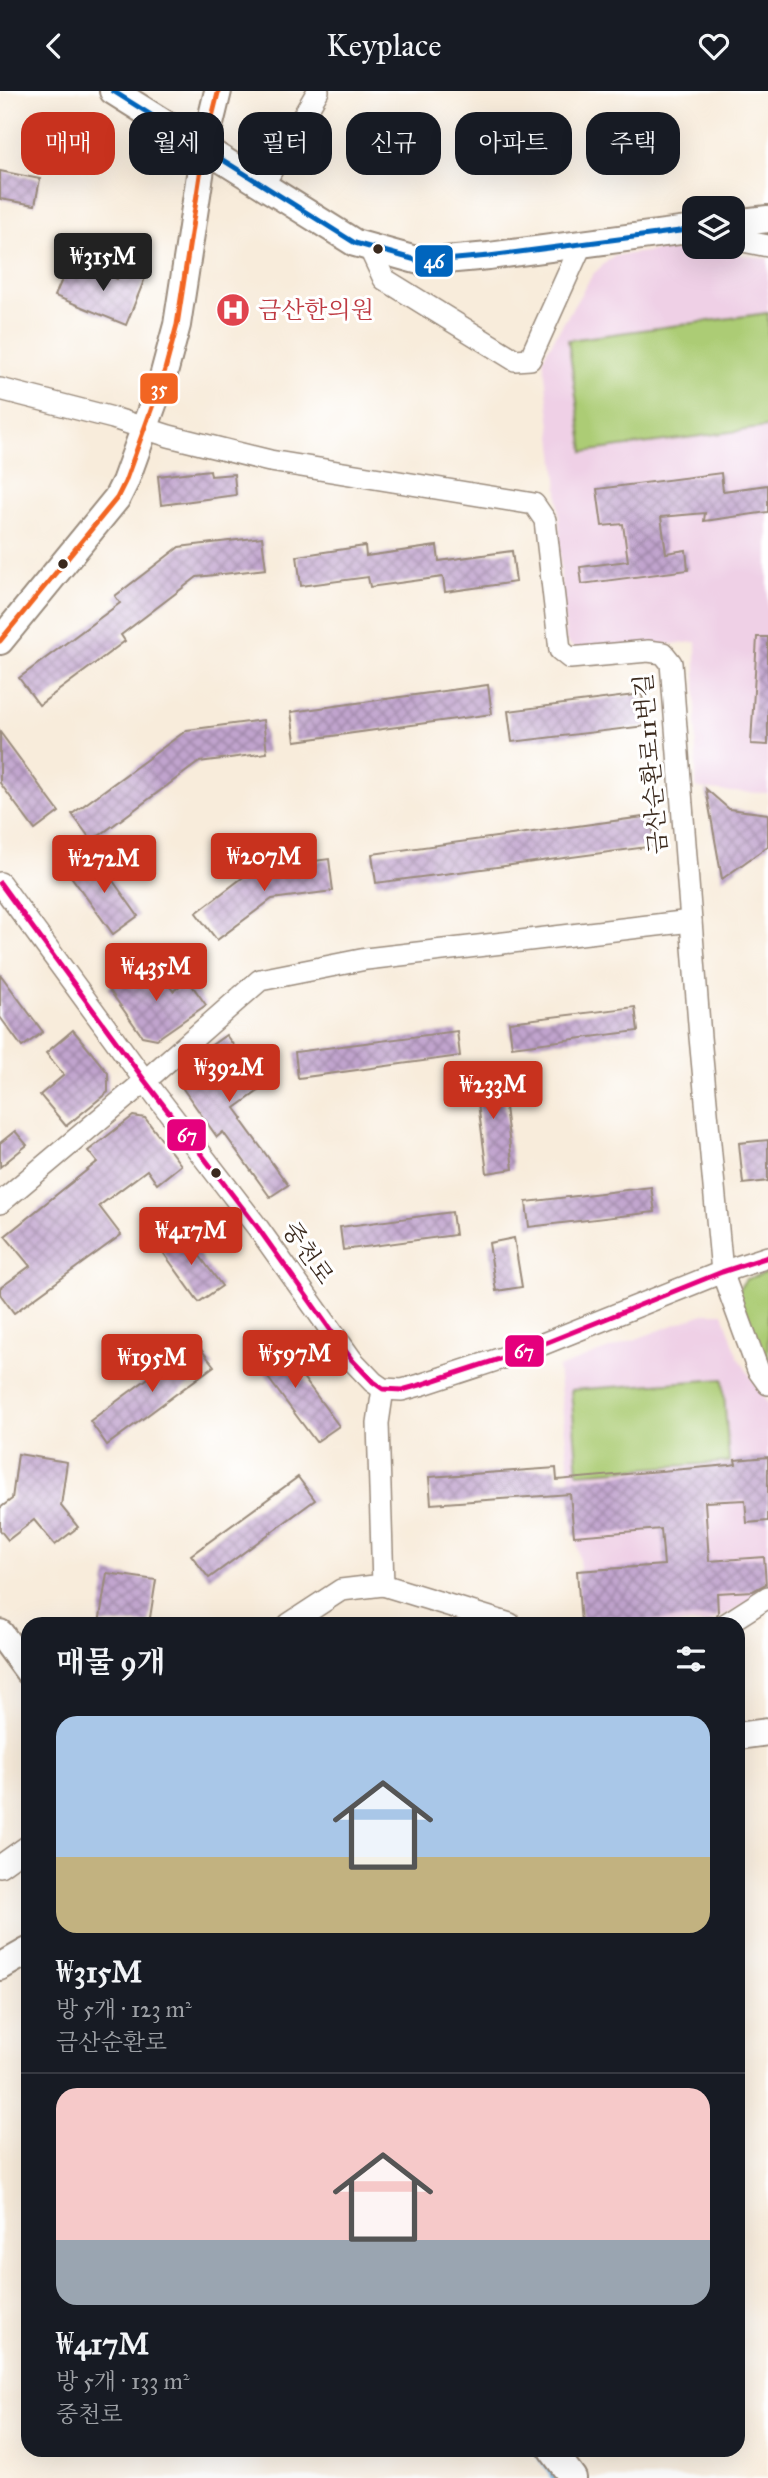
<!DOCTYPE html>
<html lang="ko">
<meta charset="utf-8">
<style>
:root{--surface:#171b24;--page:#20242c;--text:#f1f3f6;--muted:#9ea1a6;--line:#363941;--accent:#c8321e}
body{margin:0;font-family:"IM FELL Great Primer","Noto Serif KR",serif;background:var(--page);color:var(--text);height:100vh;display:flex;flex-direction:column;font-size:26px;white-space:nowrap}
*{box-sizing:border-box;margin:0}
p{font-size:23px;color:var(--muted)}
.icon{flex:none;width:38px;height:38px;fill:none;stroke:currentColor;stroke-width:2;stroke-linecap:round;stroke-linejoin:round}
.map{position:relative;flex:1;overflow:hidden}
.drawer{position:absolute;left:21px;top:1526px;width:724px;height:840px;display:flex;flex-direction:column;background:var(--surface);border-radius:21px;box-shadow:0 7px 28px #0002}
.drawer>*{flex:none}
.top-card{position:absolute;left:21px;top:21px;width:726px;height:63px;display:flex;gap:14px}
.fabs{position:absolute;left:682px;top:105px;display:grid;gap:14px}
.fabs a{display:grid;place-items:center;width:63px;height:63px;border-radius:14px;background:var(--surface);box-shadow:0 7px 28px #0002;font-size:35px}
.price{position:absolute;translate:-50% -60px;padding:0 16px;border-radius:7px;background:var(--accent);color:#fff;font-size:23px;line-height:46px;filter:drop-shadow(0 2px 4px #0008)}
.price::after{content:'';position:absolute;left:50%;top:42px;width:21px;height:16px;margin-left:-10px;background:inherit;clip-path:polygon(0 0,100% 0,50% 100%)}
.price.on{background:#222;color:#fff}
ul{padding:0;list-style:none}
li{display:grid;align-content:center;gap:14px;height:371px;padding:0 35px}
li+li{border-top:2px solid var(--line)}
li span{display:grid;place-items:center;height:217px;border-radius:21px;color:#555}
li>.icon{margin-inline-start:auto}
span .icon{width:126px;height:126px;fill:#fffc;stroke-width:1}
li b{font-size:30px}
h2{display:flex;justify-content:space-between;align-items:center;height:84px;padding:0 35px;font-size:30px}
.chip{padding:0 24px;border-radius:21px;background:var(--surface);box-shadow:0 7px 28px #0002;font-size:24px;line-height:63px}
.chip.on{background:var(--accent);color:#fff}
header{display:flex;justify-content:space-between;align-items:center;height:91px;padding:0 35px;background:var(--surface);font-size:32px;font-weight:600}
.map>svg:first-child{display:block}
</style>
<header><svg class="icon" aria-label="back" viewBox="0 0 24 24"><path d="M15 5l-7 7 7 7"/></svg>Keyplace<svg class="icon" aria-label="heart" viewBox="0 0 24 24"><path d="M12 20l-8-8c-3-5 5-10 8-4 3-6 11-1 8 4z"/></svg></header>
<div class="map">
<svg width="768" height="2387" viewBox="0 0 768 2387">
<defs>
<pattern id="building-cross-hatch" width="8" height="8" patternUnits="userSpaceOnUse" patternTransform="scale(1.75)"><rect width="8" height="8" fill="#c1a4ce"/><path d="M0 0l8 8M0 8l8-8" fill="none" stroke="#9e86a7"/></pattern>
</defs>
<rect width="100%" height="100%" fill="#fff"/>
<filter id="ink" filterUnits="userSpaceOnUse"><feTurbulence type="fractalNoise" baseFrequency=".0143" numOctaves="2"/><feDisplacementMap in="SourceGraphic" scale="14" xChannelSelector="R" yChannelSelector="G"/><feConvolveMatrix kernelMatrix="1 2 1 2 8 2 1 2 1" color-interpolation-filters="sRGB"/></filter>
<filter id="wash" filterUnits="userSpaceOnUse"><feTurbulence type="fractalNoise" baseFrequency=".00686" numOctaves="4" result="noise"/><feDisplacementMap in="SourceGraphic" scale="28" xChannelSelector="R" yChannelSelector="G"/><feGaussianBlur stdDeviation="1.57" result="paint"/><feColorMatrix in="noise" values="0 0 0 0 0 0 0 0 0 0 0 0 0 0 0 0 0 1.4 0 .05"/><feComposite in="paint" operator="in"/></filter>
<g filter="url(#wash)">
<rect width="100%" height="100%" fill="#f8ecdb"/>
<!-- built -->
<g fill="#efd0e6">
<polygon points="661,159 732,162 768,168 768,702 728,701 696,697 696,551 578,560 566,550 561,492 558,397 543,266 593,183 613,165"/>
<polygon points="706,1222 723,1222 738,1266 768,1313 768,1498 733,1520 707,1533 586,1533 558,1277"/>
</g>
<!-- park -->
<g fill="#accc75" stroke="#747b4a" stroke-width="2">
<polygon points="768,222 768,336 584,361 568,249"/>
<polygon points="768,1181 768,1271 761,1261 737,1201 746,1188"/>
<polygon points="723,1288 729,1371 578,1382 571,1299"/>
</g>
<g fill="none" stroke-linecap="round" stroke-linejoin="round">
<!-- stream -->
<polyline stroke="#6ab0e0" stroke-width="5" points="535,2359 554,2387"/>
</g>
<g id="blocks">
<!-- building -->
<g fill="url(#building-cross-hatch)">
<polygon points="0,80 40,88 35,114 0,108"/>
<polygon points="121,177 145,187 126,234 55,205 65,181 103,182 117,188"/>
<polygon points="210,379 211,385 234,383 236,404 161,414 158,385"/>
<polygon points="721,382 723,400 768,394 768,421 704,430 705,422 661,426 666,462 686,459 688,479 582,493 580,476 628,470 623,433 602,435 597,398"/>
<polygon points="262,446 266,478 197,486 121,544 125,550 39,614 19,587 120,512 115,505 179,456"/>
<polygon points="365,455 366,465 437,455 439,470 512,460 516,491 445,501 443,486 370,496 368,486 301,495 297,465"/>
<polygon points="757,546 768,546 768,654 751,653"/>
<polygon points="488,594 492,623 295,650 291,621"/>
<polygon points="642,603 646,635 512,651 508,620"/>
<polygon points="263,629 267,662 199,671 92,750 72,723 187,639"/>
<polygon points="0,641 59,721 35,739 0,692"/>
<polygon points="706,698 729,718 768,723 768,755 722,788"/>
<polygon points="651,725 655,755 376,792 372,763"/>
<polygon points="96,766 138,825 113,843 70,784"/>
<polygon points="329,768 333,800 272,808 217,849 196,822 254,778"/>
<polygon points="156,875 173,900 188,889 206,914 157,948 142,945 108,897 131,881 137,889"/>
<polygon points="0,883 43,941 22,956 0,926"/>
<polygon points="635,916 638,940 512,956 509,931"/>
<polygon points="73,939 108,982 108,1001 66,1035 40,1004 64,984 46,962"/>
<polygon points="457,940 460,965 298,987 295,961"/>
<polygon points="226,944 264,996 235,1017 243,1028 241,1029 288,1094 270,1106 223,1041 217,1046 181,995 181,976"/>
<polygon points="500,978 513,1078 487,1082 474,981"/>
<polygon points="133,1025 145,1027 181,1074 157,1093 147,1079 99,1115 121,1144 14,1222 0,1203 0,1197 30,1175 5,1145 97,1071 88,1060"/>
<polygon points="15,1040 27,1054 0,1076 0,1052"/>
<polygon points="768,1049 768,1090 743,1093 739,1052"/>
<polygon points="651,1096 655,1121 529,1136 526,1111"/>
<polygon points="452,1121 455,1144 343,1159 340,1136"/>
<polygon points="182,1141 222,1195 199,1211 160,1157"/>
<polygon points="514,1147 522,1196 496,1200 489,1152"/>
<polygon points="274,1247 339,1335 316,1351 251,1264"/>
<polygon points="196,1252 214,1275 107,1354 90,1330"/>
<polygon points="18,1363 67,1371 61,1415 78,1436 55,1454 34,1429 8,1449 0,1439 0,1417 12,1408"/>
<polygon points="768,1366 768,1430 747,1432 745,1409 705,1411 709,1470 764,1466 766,1493 753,1500 717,1502 718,1522 716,1526 581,1533 577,1480 664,1474 661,1438 574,1445 570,1403 431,1413 429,1386 556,1377 557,1389 730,1374 736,1373 735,1369"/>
<polygon points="298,1386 315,1409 209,1487 191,1464"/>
<polygon points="107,1482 156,1489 149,1533 99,1533"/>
</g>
</g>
</g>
<g filter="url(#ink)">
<use href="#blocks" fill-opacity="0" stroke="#9a8b7c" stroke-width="2"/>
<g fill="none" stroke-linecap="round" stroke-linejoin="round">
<!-- minor casing -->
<g stroke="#9a8b7c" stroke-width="24">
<g id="minor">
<polyline points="263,94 318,0"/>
<polyline points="733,148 768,155"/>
<polyline points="369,156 384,188 515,269 530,268 582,152"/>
<polyline points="0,298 113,327 169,345 270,370 534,413 545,429 560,559 570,567 648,560 663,562 671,572 700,946 722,1181 758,1279 768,1293"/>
<polyline points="0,792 145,990 258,1137 352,1269 373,1291 383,1298 402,1299 420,1294 533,1257 722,1181 768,1166"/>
<polyline points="0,1112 145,990 260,889 366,868 691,830"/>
<polyline points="383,1494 510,1533"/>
<polyline points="289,1533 341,1499 383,1494 378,1332 383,1298"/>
<polyline points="726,1533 768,1506"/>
<polyline points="0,1775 28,1755"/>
</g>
</g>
<!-- tertiary casing -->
<g stroke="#9a8b7c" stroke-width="30">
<g id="tertiary">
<polyline points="113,0 355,152 423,171 489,165 695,138"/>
<polyline points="733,132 768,128"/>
<polyline points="0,550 117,407 125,391 163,286 177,234 204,58 218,0"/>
<polyline points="0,1542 28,1580"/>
<polyline points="738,1645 768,1641"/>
<polyline points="0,1876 28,1860"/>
<polyline points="552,2359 573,2387"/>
</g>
</g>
<!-- minor -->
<use href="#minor" stroke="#fff" stroke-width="21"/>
<!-- tertiary -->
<use href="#tertiary" stroke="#fff" stroke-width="26"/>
<!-- bus-1 casing -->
<g stroke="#fff" stroke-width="10">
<polyline id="bus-1" points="113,0 355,152 423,171 489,165 695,138"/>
</g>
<!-- bus-2 casing -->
<g stroke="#fff" stroke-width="10">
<polyline id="bus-2" points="0,550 117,407 125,391 163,286 177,234 204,58 218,2"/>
</g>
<!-- bus-3 casing -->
<g stroke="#fff" stroke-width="10">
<polyline id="bus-3" points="0,792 145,990 258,1137 352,1269 373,1291 383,1298 402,1299 420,1294 533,1257 722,1181 768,1166"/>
</g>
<!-- bus-1 -->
<use href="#bus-1" stroke="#0065bd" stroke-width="5"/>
<!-- bus-2 -->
<use href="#bus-2" stroke="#f26522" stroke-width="5"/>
<!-- bus-3 -->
<use href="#bus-3" stroke="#e5007d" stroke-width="5"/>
</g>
</g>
<!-- icons -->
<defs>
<g id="hospital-disc" transform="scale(1.75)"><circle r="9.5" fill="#e0444e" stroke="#fff"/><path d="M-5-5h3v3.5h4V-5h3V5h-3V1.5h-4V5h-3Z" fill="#fff"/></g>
</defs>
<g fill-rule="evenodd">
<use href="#hospital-disc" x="233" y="219"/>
</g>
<!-- markers -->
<g fill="#3b2a1e" stroke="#fff" stroke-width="2.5">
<circle cx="378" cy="158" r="6"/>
<circle cx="63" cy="473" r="6"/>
<circle cx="216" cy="1082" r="6"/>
</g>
<g text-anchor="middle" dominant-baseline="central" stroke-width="6" stroke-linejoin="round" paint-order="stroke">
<!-- health labels -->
<g font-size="24" fill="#be3a42" stroke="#fff" text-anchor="start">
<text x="258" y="219">금산한의원</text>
</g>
<!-- street labels -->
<g font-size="24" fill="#3b2a1e" stroke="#fff">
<text transform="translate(651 673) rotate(-95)">금산순환로11번길</text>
<text transform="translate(308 1162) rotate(55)">중천로</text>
</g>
</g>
<g stroke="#fff" stroke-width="2.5">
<rect x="414" y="153" width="40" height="34" rx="7" fill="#0065bd"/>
<rect x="139" y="281" width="40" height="33" rx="7" fill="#f26522"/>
<rect x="166" y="1027" width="41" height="34" rx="7" fill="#e5007d"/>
<rect x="504" y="1243" width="41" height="34" rx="7" fill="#e5007d"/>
</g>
<g font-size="19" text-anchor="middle" font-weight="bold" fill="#fff">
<text x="434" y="177">46</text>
<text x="159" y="304">35</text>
<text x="187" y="1051">67</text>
<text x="524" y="1267">67</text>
</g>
</svg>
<div class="fabs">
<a><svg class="icon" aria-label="layers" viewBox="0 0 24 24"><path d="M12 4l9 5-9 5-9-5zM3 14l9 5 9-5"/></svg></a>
</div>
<b class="price on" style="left:103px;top:202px">₩315M</b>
<b class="price" style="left:264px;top:802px">₩207M</b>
<b class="price" style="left:104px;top:804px">₩272M</b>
<b class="price" style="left:156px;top:912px">₩435M</b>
<b class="price" style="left:229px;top:1013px">₩392M</b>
<b class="price" style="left:493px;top:1030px">₩233M</b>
<b class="price" style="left:191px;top:1176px">₩417M</b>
<b class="price" style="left:295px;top:1299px">₩597M</b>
<b class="price" style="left:152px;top:1303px">₩195M</b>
<div class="top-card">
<a class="chip on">매매</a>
<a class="chip">월세</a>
<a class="chip">필터</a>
<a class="chip">신규</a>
<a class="chip">아파트</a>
<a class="chip">주택</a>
</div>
<section class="drawer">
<h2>매물 9개<svg class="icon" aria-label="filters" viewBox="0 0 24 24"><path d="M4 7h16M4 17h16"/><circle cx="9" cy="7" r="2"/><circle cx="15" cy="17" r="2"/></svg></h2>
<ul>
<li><span style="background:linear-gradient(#a9c7e8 65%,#c2b280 0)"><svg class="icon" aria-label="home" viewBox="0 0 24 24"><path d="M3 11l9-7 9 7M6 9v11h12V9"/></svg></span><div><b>₩315M</b><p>방 5개 · 123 m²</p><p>금산순환로</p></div></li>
<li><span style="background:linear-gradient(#f6c9c9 70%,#9aa5b1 0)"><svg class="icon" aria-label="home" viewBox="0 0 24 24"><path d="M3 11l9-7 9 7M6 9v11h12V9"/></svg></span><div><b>₩417M</b><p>방 5개 · 133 m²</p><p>중천로</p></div></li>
</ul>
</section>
</div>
